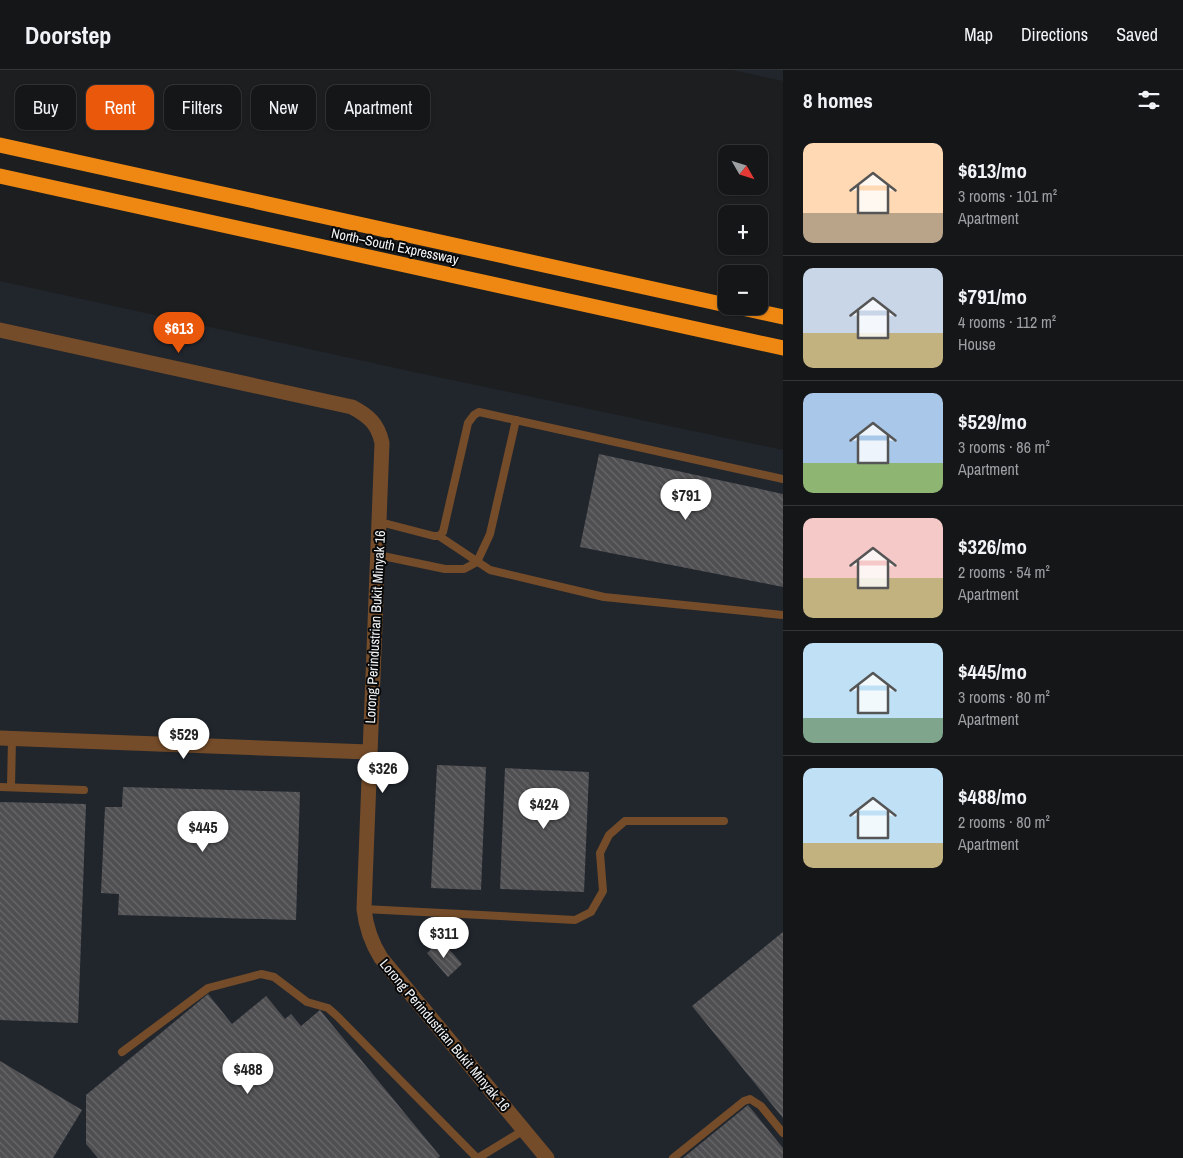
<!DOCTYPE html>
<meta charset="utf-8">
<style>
:root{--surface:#151618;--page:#222325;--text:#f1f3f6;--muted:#9d9fa2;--line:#343537;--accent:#ea580c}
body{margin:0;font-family:"Archivo Narrow",sans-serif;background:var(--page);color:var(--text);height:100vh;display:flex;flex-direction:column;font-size:19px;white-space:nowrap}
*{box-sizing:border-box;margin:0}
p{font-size:16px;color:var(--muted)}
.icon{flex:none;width:28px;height:28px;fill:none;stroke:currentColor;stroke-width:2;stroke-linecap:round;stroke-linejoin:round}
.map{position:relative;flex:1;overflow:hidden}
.panel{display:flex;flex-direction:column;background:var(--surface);width:400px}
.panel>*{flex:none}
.guide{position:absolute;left:15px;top:15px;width:475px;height:45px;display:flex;gap:10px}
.needle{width:32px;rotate:129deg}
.tools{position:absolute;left:718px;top:75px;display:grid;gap:10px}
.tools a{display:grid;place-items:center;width:50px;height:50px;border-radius:10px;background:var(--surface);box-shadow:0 1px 4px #0004,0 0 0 1px var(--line);font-size:25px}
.price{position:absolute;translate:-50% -42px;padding:0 11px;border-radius:18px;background:#fff;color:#222;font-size:16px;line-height:32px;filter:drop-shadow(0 1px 2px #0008)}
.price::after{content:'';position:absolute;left:50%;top:30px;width:15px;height:11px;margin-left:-8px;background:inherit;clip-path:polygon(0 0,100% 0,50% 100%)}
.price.selected{background:var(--accent);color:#fff}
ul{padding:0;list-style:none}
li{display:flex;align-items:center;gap:15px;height:125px;padding:0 20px}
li+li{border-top:1px solid var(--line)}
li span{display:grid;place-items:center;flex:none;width:140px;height:100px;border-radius:10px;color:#555}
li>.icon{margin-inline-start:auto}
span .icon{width:60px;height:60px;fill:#fffc;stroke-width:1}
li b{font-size:21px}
h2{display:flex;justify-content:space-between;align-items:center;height:60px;padding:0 20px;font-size:21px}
.tag{padding:0 18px;border-radius:10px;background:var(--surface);box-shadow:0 1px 4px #0004,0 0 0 1px var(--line);font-size:18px;line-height:45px}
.tag.selected{background:var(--accent);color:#fff}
header{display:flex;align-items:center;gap:30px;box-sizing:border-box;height:70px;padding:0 25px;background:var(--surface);border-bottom:1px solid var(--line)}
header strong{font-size:24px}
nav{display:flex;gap:28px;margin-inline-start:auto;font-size:18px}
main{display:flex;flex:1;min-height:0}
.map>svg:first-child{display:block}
</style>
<header>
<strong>Doorstep</strong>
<nav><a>Map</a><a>Directions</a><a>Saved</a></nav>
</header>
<main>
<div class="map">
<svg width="783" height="1088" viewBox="0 0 783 1088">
<defs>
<pattern id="building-back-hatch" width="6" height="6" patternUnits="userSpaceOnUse" patternTransform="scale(1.25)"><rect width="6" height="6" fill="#4f4f52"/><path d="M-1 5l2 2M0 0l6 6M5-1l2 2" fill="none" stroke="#69696c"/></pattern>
</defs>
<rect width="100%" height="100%" fill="#1c1e20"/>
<!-- built -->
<g fill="#21262d">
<polygon points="732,0 783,0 783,11"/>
<polygon points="0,211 414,302 783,380 783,1088 0,1088"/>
</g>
<!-- building -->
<g fill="url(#building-back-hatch)">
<polygon points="599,384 783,424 783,517 580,477"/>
<polygon points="437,695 486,697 481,820 431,818"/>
<polygon points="505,698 589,702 584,822 500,819"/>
<polygon points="123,717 300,722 296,850 118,845 119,824 101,823 105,737 122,737"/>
<polygon points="0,732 86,734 78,953 0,950"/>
<polygon points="783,862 783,1048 692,936"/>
<polygon points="441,870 462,894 448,907 427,883"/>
<polygon points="208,924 232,954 266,926 285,949 291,944 301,956 320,940 440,1086 438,1088 98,1088 86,1074 86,1025"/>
<polygon points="0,991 82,1040 53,1088 0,1088"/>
<polygon points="748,1035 783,1078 783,1088 683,1088"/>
</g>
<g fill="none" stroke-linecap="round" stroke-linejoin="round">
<!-- service -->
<g stroke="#754c29" stroke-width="8">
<polyline points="380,452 434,466 439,466 443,462 468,353 474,345 479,342 783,409"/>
<polyline points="439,466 490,500 604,527 783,545"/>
<polyline points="378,485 445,499 464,499 477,492 490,464 516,350"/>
<polyline points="0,717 84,720"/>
<polyline points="11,717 12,669"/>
<polyline points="364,839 575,850 591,842 603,821 600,783 609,765 625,751 724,751"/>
<polyline points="122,982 208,918 261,904 274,907 307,932 328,938 337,946 477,1088"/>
<polyline points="478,1088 524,1060"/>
<polyline points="673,1088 744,1031 750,1029 761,1036 783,1063"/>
</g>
<!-- minor -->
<g stroke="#754c29" stroke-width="15">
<path d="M0,260L352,337C369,346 378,354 382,373L364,839C366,858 371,872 381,888L547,1088"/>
<polyline points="0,668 369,682"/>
</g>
<!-- motorway -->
<g stroke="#ef8812" stroke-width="15">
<polyline points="0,75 726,235"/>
<polyline points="0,106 783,278"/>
<polyline points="733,236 783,247"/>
</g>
</g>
<g text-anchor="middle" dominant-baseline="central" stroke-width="4" stroke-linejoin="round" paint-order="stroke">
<!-- street labels -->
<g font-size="14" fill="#f3f4f6" stroke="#070809">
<text transform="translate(395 176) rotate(12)">North–South Expressway</text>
<text transform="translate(375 557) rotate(-87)">Lorong Perindustrian Bukit Minyak 16</text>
<text transform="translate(445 965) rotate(50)">Lorong Perindustrian Bukit Minyak 16</text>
</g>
</g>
</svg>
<div class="tools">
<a><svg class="needle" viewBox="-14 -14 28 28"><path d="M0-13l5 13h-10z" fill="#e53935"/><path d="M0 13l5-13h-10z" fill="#9d9fa2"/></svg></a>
<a>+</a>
<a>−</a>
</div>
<b class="price selected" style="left:179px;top:284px">$613</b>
<b class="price" style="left:686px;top:451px">$791</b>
<b class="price" style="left:184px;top:690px">$529</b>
<b class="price" style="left:383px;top:724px">$326</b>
<b class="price" style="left:544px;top:760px">$424</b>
<b class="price" style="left:203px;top:783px">$445</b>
<b class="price" style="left:444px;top:889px">$311</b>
<b class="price" style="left:248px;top:1025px">$488</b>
<div class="guide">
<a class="tag">Buy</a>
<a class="tag selected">Rent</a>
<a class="tag">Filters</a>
<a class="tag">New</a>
<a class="tag">Apartment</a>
</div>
</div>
<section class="panel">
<h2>8 homes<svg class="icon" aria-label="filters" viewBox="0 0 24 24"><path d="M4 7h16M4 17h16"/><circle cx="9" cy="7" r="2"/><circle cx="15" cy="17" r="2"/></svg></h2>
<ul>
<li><span style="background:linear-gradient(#ffd9b3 70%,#b9a48a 0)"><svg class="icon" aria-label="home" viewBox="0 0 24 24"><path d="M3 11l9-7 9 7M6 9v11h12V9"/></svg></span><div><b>$613/mo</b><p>3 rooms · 101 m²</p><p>Apartment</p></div></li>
<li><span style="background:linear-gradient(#c9d6e8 65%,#c2b280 0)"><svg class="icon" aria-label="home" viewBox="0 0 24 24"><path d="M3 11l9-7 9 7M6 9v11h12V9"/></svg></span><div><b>$791/mo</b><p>4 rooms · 112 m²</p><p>House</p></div></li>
<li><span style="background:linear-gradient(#a9c7e8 70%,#8fb573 0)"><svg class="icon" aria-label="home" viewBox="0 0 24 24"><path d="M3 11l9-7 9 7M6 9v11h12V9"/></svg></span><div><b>$529/mo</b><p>3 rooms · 86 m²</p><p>Apartment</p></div></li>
<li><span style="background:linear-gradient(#f6c9c9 60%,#c2b280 0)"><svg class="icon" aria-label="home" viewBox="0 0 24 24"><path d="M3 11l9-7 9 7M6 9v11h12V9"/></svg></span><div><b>$326/mo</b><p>2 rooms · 54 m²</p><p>Apartment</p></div></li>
<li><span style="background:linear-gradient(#bfe0f5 75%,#7fa58c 0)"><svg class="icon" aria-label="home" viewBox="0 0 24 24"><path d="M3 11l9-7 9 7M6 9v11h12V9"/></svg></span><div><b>$445/mo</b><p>3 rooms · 80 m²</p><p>Apartment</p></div></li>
<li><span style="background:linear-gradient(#bfe0f5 75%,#c2b280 0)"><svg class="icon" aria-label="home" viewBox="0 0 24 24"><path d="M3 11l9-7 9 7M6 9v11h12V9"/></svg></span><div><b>$488/mo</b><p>2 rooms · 80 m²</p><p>Apartment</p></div></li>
</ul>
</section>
</main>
